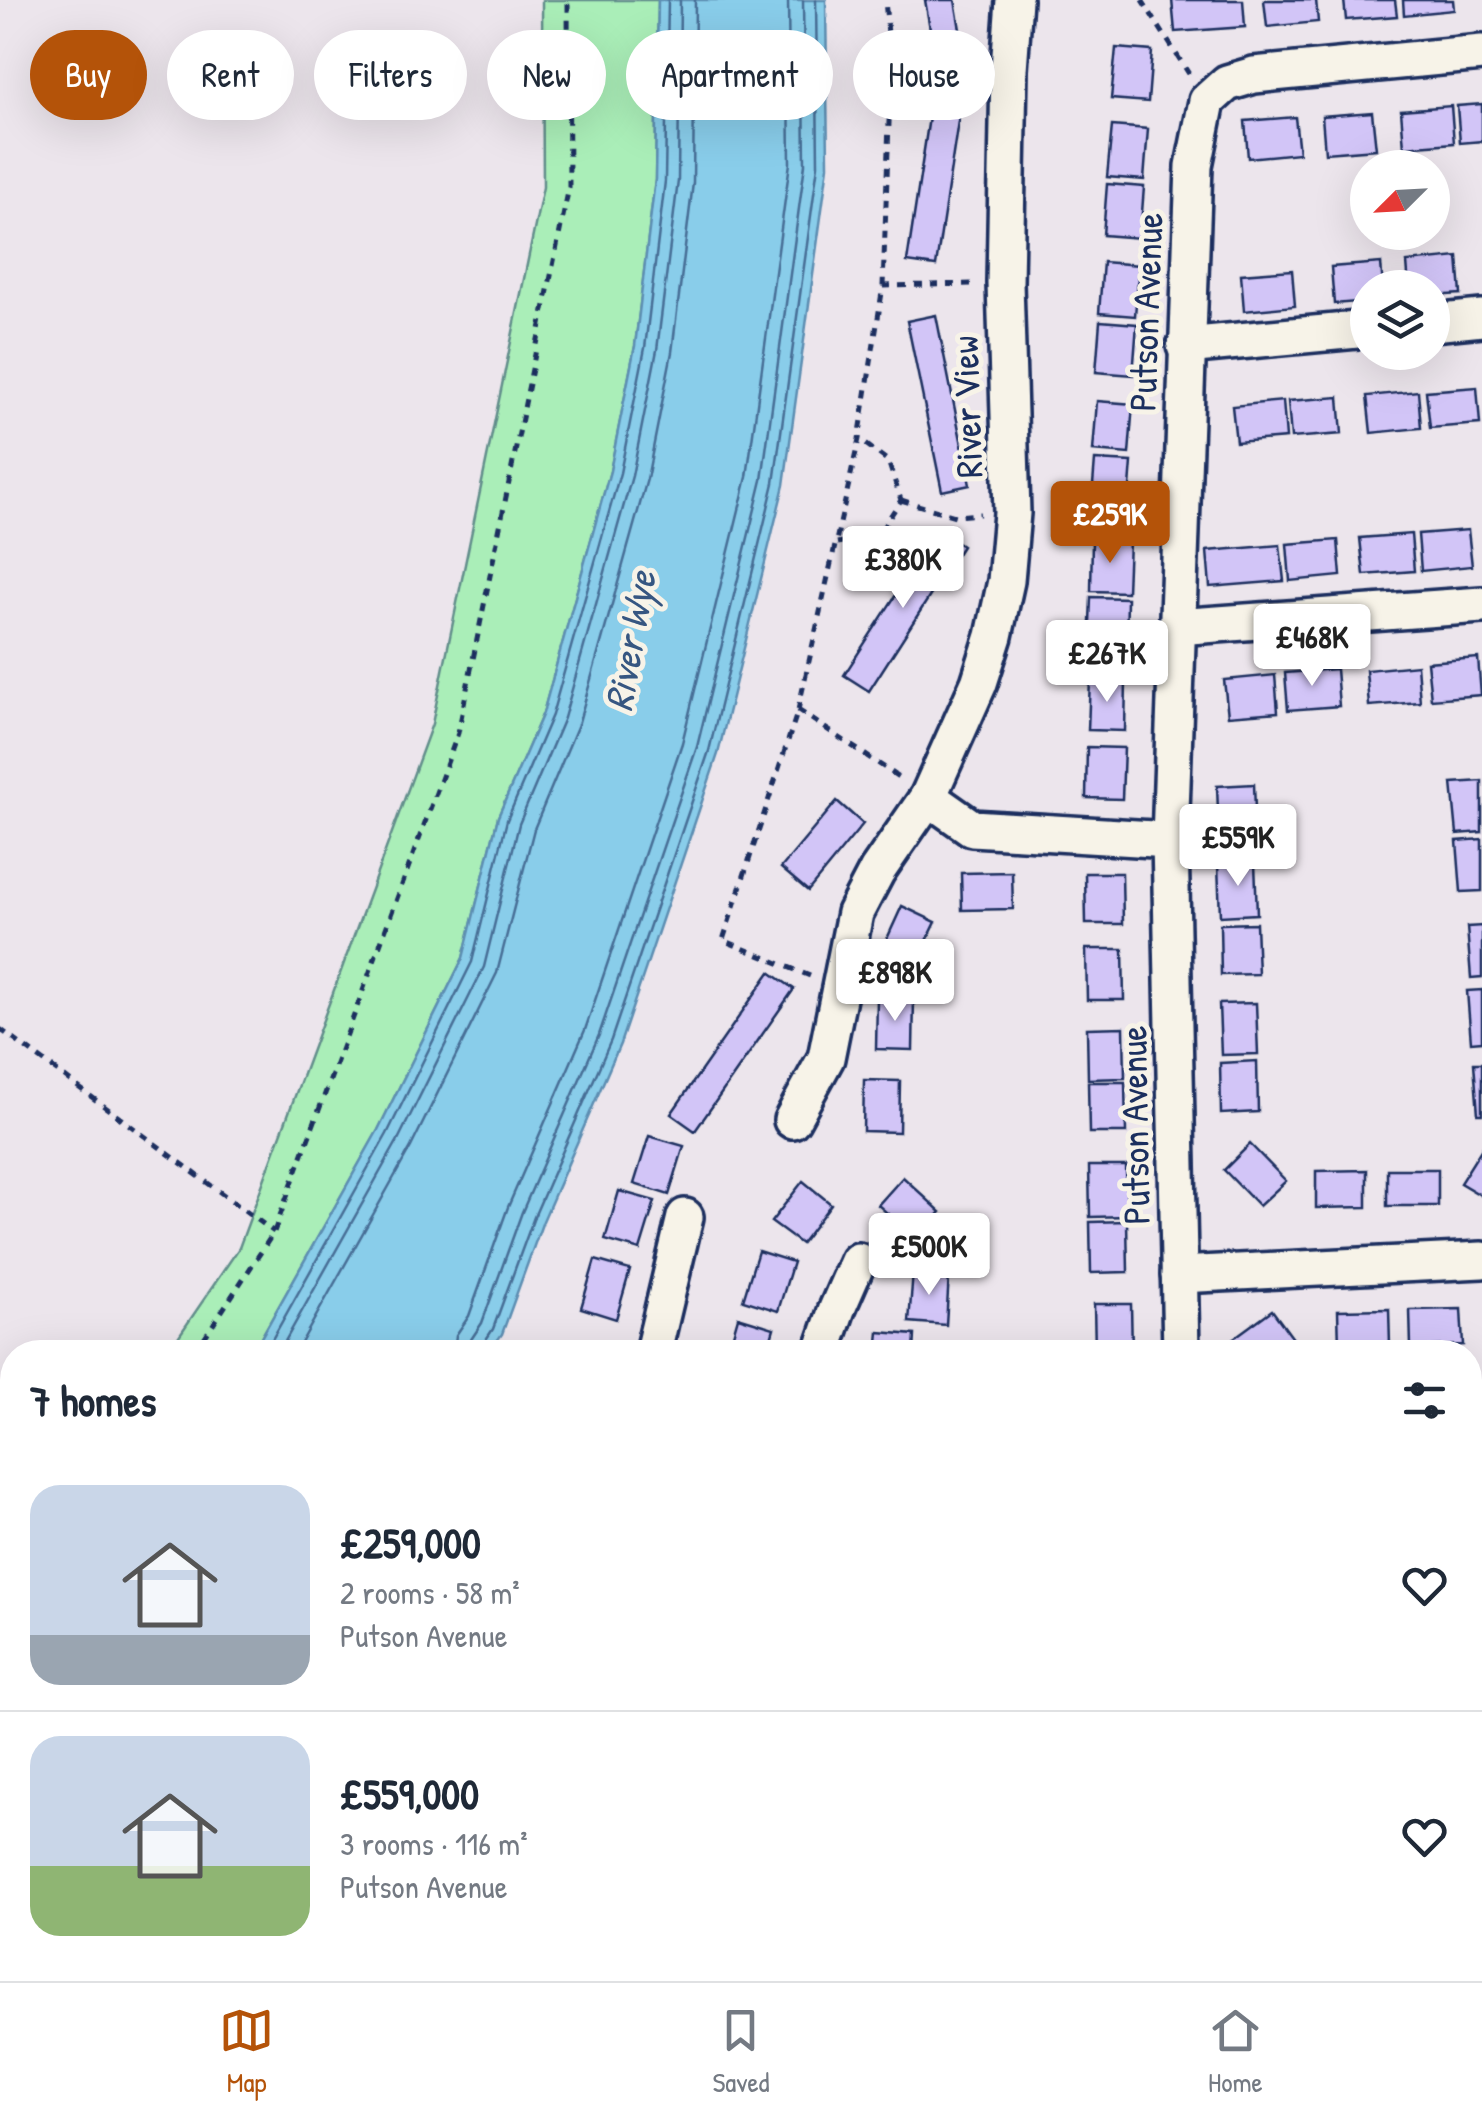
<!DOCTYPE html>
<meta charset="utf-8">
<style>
:root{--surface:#fff;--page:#f6f6f7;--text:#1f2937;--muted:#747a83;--line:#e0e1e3;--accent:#b45309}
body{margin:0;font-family:"Patrick Hand",sans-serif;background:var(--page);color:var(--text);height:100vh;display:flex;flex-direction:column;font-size:38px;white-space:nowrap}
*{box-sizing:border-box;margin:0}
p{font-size:32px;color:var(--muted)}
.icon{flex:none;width:55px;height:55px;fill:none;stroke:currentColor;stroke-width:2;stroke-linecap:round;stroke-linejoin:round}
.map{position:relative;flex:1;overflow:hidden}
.sheet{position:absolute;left:0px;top:1340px;width:1482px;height:642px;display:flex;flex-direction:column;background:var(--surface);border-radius:40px 40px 0 0;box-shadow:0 10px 40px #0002}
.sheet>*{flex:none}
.hud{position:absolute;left:30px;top:30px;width:1422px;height:90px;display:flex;gap:20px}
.needle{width:65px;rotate:246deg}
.buttons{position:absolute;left:1350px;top:150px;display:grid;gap:20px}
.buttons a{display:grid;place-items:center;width:100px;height:100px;border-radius:50%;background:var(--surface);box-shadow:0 10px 40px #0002;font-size:50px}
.price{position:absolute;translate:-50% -85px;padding:0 22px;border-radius:10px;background:#fff;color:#222;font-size:32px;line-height:65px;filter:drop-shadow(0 2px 5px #0008)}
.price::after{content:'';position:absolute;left:50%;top:60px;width:30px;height:22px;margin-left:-15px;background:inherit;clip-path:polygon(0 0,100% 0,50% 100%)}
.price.on{background:var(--accent);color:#fff}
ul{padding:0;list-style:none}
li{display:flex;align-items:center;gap:30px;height:250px;padding:0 30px}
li+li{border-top:2px solid var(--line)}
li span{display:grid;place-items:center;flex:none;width:280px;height:200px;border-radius:30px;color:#555}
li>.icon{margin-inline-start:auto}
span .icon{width:120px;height:120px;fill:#fffc;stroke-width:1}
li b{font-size:42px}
h2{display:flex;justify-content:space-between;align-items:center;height:120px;padding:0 30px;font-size:42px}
.tag{padding:0 35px;border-radius:45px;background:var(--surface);box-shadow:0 10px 40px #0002;font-size:35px;line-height:90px}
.tag.on{background:var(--accent);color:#fff}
.dock{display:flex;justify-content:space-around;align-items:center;height:140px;border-top:2px solid var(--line);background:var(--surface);font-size:28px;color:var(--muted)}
.dock a{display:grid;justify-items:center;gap:5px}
.dock .on{color:var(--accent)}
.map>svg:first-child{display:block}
</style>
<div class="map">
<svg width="1482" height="1981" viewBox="0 0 1482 1981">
<rect width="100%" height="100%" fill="#ece5ec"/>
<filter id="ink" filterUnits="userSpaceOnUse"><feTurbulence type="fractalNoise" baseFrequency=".01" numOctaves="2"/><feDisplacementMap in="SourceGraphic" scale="20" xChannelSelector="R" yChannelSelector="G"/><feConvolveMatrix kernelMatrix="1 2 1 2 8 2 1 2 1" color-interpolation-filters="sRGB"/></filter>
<g filter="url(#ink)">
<!-- green -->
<g fill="#aaeeb8" stroke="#628e8b" stroke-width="2.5">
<polygon points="542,0 658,0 655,180 635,346 610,471 543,713 498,817 463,958 378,1130 253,1352 168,1352 239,1248 432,724 543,187"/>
<polygon points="12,1562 12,1688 0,1705 0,1577"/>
</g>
<!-- water -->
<g fill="#89cdea" stroke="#5d8eb2" stroke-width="2.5">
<polygon points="658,0 826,0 828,166 784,485 718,754 620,1044 543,1221 502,1334 489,1352 253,1352 378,1130 463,958 498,817 543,713 610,471 635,346 655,180"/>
<polygon points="12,1688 12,1970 84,1970 75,1981 0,1981 0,1705"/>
</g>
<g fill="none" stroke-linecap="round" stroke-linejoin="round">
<!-- shore -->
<g stroke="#476e96" stroke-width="2.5">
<polyline points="265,1352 387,1134 472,962 507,820 552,715 620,473 645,348 665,181 668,0"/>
<polyline points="279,1352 398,1140 484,967 519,824 564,718 632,476 657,350 678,181 680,0"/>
<polyline points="296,1352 411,1147 497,973 534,829 579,722 647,479 672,352 693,183 695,0"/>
<polyline points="454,1352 456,1335 469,1316 508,1207 585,1030 682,743 747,477 790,163 788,0"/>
<polyline points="469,1352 470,1341 482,1323 522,1212 599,1035 697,747 762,480 805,164 803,0"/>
<polyline points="481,1352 483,1344 493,1329 534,1217 611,1040 709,751 774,483 818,165 816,0"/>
</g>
</g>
<!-- building -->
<g fill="#d2c5f7" stroke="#1b2f5e" stroke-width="2.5">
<polygon points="925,0 955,0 964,53 935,58"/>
<polygon points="1172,0 1243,0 1245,27 1175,32"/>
<polygon points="1264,0 1316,0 1318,22 1267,27"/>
<polygon points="1344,0 1395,0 1397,16 1346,20"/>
<polygon points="1403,0 1453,0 1454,10 1404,15"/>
<polygon points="1116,48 1152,51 1148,102 1111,99"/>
<polygon points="933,91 962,95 936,266 907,262"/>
<polygon points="1482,104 1482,141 1460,143 1457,106"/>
<polygon points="1451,106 1454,143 1404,147 1401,110"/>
<polygon points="1372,112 1376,149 1325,153 1322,116"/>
<polygon points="1295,117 1299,153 1248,158 1245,121"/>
<polygon points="1112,126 1148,129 1144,180 1107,177"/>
<polygon points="1107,184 1144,187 1140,238 1103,235"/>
<polygon points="1458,257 1461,294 1432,296 1432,288 1409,288 1407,262"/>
<polygon points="1103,262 1139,265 1135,316 1099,313"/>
<polygon points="1381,263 1383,288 1368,288 1368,301 1334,304 1331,267"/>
<polygon points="1292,270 1295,306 1244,311 1241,274"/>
<polygon points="936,315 970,485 942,491 907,321"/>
<polygon points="1100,321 1137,324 1133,375 1096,372"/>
<polygon points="1477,387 1480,424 1430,428 1426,391"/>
<polygon points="1418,391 1421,428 1371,433 1367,396"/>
<polygon points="1339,397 1342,434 1291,438 1288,401"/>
<polygon points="1097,401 1133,404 1129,454 1093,451"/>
<polygon points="1283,401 1286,438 1236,442 1232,406"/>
<polygon points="1095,460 1132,462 1128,513 1091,510"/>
<polygon points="938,530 962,546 869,691 844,675"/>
<polygon points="1468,530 1472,566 1421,571 1418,534"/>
<polygon points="1411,534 1414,571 1364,575 1360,538"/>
<polygon points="1092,540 1129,541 1127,592 1091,591"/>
<polygon points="1338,540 1341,576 1290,581 1287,544"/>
<polygon points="1280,545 1284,581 1210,587 1207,551"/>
<polygon points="1091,597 1127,598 1126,649 1089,648"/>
<polygon points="1478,658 1481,695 1431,699 1427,662"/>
<polygon points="1417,665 1420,702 1369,706 1366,670"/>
<polygon points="1336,669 1339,706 1288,710 1285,673"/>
<polygon points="1275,675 1278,712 1228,716 1224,680"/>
<polygon points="1090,679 1126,680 1125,731 1088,730"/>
<polygon points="1087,747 1124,748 1122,799 1086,798"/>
<polygon points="1482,781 1482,832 1457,834 1452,783"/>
<polygon points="1254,784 1256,835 1219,837 1217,786"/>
<polygon points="837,801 863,824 808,891 781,868"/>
<polygon points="1482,839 1482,891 1461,892 1457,841"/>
<polygon points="1255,863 1257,914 1220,916 1218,865"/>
<polygon points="1012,872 1013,909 962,910 961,873"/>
<polygon points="1085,873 1122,873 1123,924 1086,924"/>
<polygon points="902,906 936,922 914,968 881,952"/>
<polygon points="1256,923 1258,974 1221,975 1220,924"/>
<polygon points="1482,926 1482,977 1471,978 1467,927"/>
<polygon points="1086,949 1123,949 1124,1000 1087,1000"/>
<polygon points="770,972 794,989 695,1131 671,1114"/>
<polygon points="1482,990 1482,1041 1471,1042 1467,991"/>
<polygon points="877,998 914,999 913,1050 876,1049"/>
<polygon points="1256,1003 1258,1054 1221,1055 1219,1004"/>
<polygon points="1124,1027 1125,1078 1088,1079 1087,1028"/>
<polygon points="1257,1061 1258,1112 1221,1114 1220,1063"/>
<polygon points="1474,1063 1482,1063 1482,1114 1478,1114"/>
<polygon points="864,1080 900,1081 899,1132 863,1131"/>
<polygon points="1088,1082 1125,1082 1126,1133 1089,1133"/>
<polygon points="649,1136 684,1146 669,1195 634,1184"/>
<polygon points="1250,1144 1286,1181 1259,1206 1224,1170"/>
<polygon points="1482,1148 1482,1196 1460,1183"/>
<polygon points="1089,1166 1126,1166 1127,1216 1090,1217"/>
<rect x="1387" y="1169" width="51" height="37"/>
<polygon points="1367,1170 1367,1207 1316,1208 1316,1171"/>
<polygon points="903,1177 941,1212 916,1239 878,1205"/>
<polygon points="803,1181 831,1204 801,1244 771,1222"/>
<polygon points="619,1191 655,1201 640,1250 605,1240"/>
<polygon points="1127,1221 1128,1272 1091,1273 1090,1222"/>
<polygon points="758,1251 793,1262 778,1311 743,1300"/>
<polygon points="595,1260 630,1270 616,1319 581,1308"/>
<polygon points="913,1272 949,1274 946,1325 909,1322"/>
<polygon points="1094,1304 1131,1304 1132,1352 1095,1352"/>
<polygon points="1389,1309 1390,1346 1339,1347 1338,1310"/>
<polygon points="1461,1309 1463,1345 1411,1347 1410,1310"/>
<polygon points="1272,1310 1294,1340 1277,1352 1240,1352 1231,1340"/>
<polygon points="738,1317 774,1328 767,1352 728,1352"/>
<polygon points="879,1332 915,1335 914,1352 877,1352"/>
<polygon points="579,1344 615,1351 615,1352 578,1352"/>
<polygon points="385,1970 437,1970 439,1981 387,1981"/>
<polygon points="774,1970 808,1970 810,1981 775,1981"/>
</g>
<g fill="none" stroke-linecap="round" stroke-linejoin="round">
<!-- minor casing -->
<g stroke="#1b2f5e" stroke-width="42">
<g id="minor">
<polyline points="1432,323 1482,318"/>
<polyline points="1185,346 1368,329"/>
<polyline points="1176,627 1482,605"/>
<polyline points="928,797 972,828 1170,840"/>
<polyline points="792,1120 826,1058 855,913 877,871 928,797 979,683 994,636 1006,581 1012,513 1005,283 1009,69 1014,0"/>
<polyline points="1179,1275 1482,1260"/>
<polyline points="653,1352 685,1217"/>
<polyline points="822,1352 837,1309 858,1261"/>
<polyline points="1181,1352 1170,840 1194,166 1207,101 1227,83 1254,75 1482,53"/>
<polyline points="1470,1637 1482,1637"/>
<polyline points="330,1970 332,1981"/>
<polyline points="723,1970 724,1981"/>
<polyline points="1094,1970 1095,1981"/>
<polyline points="229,1981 239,1970"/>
<polyline points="1474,1981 1472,1832 1482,1762"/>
</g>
</g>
<!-- path -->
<g stroke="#1b2f5e" stroke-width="5" stroke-dasharray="8 8" stroke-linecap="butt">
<polyline points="1142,0 1189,74"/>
<polyline points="891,68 978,69"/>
<polyline points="883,286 975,284"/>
<polyline points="901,500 955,516 980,514"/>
<polyline points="837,543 878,535 901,500 888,461 859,439"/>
<polyline points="798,710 900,778"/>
<polyline points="810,976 723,940 798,710 859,439 883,286 891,68 885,0"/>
<polyline points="0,1029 274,1232"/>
<polyline points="195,1352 274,1232 458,733 569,187 568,0"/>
<polyline points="0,1619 12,1603"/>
<polyline points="105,1981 113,1970"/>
</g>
<!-- minor -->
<use href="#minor" stroke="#f7f3e8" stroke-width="35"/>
</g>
</g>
<g text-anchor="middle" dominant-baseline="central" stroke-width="10" stroke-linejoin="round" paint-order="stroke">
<!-- street labels -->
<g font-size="38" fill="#1b2f5e" stroke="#f7f3e8">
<text transform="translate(1145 312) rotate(-88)">Putson Avenue</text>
<text transform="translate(966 407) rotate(-92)">River View</text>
<text transform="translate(1134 1125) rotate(-91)">Putson Avenue</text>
</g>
<!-- water labels -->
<g font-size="40" font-style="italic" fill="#365681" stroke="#f7f3e8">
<text transform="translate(629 641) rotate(-80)">River Wye</text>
</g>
</g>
</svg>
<div class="buttons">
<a><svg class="needle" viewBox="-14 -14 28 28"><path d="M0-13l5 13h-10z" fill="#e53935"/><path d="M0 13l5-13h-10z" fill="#747a83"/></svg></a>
<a><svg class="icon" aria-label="layers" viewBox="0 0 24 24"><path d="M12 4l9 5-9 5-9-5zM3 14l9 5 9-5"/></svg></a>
</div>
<b class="price on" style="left:1110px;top:566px">£259K</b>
<b class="price" style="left:903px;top:611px">£380K</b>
<b class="price" style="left:1312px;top:689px">£468K</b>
<b class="price" style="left:1107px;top:705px">£267K</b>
<b class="price" style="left:1238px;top:889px">£559K</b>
<b class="price" style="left:895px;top:1024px">£898K</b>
<b class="price" style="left:929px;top:1298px">£500K</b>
<div class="hud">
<a class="tag on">Buy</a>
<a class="tag">Rent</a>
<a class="tag">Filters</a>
<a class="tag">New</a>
<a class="tag">Apartment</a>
<a class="tag">House</a>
</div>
<section class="sheet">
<h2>7 homes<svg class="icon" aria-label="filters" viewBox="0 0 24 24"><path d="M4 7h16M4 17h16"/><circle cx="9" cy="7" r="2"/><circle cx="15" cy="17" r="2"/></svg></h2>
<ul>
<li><span style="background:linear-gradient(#c9d6e8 75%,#9aa5b1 0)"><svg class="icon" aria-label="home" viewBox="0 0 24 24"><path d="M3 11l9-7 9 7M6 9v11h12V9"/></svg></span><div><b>£259,000</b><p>2 rooms · 58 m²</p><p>Putson Avenue</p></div><svg class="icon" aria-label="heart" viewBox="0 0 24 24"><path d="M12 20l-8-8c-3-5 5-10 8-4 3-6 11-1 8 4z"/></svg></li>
<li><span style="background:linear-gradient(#c9d6e8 65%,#8fb573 0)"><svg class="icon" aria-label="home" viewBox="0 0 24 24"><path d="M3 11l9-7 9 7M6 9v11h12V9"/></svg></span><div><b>£559,000</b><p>3 rooms · 116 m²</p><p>Putson Avenue</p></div><svg class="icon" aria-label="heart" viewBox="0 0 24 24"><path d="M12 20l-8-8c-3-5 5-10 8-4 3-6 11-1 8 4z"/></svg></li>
</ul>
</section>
</div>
<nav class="dock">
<a class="on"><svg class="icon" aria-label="map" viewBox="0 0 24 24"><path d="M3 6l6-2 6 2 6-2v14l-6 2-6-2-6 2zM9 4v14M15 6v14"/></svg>Map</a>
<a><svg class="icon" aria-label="saved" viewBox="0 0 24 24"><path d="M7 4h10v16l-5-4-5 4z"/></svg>Saved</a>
<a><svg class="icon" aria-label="home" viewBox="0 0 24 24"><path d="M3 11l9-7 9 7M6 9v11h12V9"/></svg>Home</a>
</nav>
